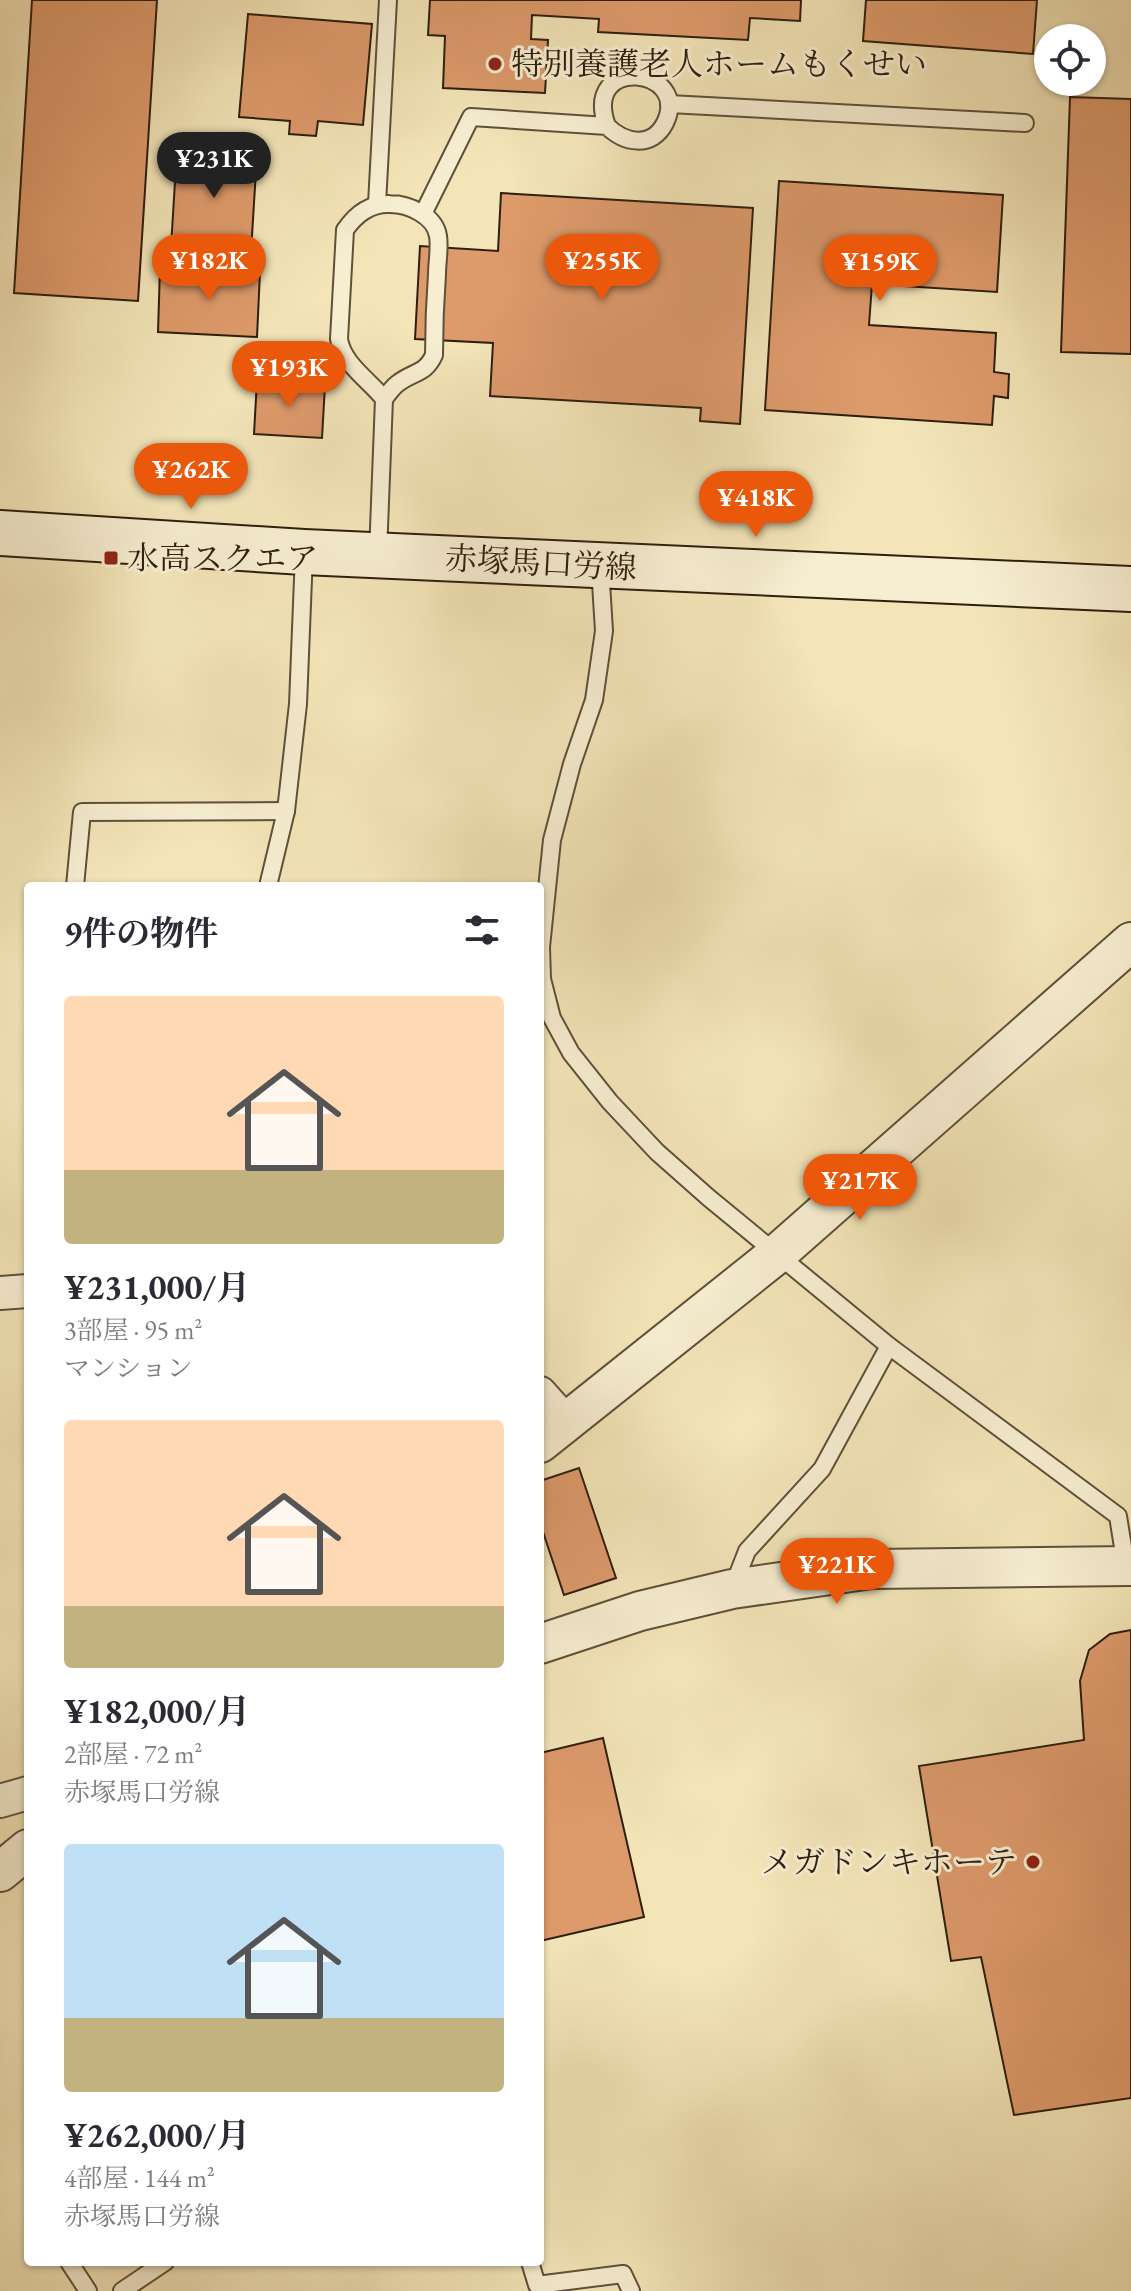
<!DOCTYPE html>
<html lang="ja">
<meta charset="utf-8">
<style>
:root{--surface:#fff;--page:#f2f2f3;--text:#2b2b33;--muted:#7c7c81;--accent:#ea580c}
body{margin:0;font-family:"EB Garamond","Noto Serif JP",serif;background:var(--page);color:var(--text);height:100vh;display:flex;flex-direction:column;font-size:30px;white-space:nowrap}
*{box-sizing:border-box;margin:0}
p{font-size:26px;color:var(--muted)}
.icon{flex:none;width:44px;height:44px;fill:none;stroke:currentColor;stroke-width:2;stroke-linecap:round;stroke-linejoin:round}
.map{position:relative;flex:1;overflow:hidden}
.sheet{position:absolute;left:24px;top:882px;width:520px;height:1384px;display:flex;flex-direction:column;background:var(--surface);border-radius:8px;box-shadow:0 2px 6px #0004}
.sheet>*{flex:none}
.fabs{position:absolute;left:1034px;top:24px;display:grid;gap:16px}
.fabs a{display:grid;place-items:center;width:72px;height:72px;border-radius:50%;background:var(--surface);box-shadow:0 2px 6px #0004;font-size:40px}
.price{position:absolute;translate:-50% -68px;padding:0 18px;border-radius:28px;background:var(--accent);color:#fff;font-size:26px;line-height:52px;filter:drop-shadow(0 2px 4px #0008)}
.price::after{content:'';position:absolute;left:50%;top:48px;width:24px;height:18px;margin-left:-12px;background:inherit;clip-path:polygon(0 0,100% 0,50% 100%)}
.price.selected{background:#222;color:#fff}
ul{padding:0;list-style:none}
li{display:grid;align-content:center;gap:16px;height:424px;padding:0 40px}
li span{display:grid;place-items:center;height:248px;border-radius:8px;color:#555}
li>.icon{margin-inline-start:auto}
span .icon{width:144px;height:144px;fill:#fffc;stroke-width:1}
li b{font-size:34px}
h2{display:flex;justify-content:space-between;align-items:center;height:96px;padding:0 40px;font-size:34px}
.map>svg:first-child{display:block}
</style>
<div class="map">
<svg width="1131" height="2291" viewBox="0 0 1131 2291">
<rect width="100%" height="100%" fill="#f3e5b8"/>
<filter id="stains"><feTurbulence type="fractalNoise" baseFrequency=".0025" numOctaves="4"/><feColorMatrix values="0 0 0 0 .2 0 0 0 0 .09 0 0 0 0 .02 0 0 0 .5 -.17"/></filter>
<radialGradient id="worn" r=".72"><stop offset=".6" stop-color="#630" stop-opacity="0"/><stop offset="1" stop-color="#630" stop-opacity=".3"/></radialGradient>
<!-- building -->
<g fill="#dd9a6b" stroke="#2e1e0f" stroke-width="2">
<polygon points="32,0 157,0 138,301 14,293"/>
<polygon points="430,0 801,0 800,21 750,18 748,40 598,32 599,19 532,15 531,39 548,40 545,93 443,88 445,36 428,35"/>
<polygon points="866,0 1037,0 1033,54 863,41"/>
<polygon points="248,14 372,24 363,125 318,121 316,136 289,134 290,121 239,117"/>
<polygon points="1070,97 1131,99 1131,354 1061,352"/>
<polygon points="177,149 257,154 251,252 171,247"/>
<polygon points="779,181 1003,195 997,292 872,284 869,325 996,333 994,372 1009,374 1008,398 994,396 992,425 765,410"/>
<polygon points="501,193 753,208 740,424 700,421 701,408 490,396 493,343 415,339 420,246 498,251"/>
<polygon points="160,268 260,272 257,337 158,332"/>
<polygon points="257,380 325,385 322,438 254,434"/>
<polygon points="579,1468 616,1578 564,1595 540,1523 540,1481"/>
<polygon points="1131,1630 1131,2098 1014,2115 981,1957 951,1961 919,1766 1084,1740 1080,1681 1089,1650 1110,1634"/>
<polygon points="603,1738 644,1917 540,1941 540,1753"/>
</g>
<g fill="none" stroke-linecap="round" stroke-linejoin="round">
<!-- service casing -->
<g stroke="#5f5039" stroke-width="20">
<g id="service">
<polyline points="669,104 1025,123"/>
<polyline points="377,204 388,0"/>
<path d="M423,214L471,117L607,126C624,143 652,149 665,123C692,67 581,54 607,126"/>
<path d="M378,554L384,399C388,394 392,388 397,384C413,371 425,375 434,355C434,328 435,301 437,274C437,262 440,248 438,236C435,216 409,204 390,204C370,203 356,214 345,230L339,339C343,364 368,379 384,399"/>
<polyline points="600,567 604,631 594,700 572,764 552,840 541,947 542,979 552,1018 571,1053 610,1102 657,1152 709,1198 889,1346 1118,1516 1126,1566"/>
<polyline points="75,886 82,812 286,811"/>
<polyline points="268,886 286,811 298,704 304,554"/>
<polyline points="733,1587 747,1551 822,1469 889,1346"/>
<polyline points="69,2262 88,2291"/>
<polyline points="530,2262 537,2285 623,2274 631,2291"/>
<polyline points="122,2291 165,2262"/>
</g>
</g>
<!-- minor casing -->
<g stroke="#5f5039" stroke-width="36">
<g id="minor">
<polyline points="0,1293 28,1291"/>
<polyline points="540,1393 566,1422"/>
<polyline points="0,1801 28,1793"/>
</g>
</g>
<!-- tertiary casing -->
<g stroke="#5f5039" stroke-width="42">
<g id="tertiary">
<polyline points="540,1443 777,1254 1131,942"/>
<polyline points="540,1644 640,1611 732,1589 872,1569 1131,1566"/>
<polyline points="0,1872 28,1849"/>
</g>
</g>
<!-- secondary casing -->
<g stroke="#2e1e0f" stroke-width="48">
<polyline id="secondary" points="0,533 304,552 1131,589"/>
</g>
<!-- service -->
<use href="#service" stroke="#f7eed1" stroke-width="16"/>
<!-- minor -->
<use href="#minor" stroke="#f7eed1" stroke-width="32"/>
<!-- tertiary -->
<use href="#tertiary" stroke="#f7eed1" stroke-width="38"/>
<!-- secondary -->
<use href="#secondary" stroke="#f7eed1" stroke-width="44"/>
</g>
<!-- markers -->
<g fill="#8f2418" stroke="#f7eed1" stroke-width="3">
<circle cx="495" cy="64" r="8"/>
<rect x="103" y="550" width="16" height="16" rx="4"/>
<circle cx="1033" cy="1862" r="8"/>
</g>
<g text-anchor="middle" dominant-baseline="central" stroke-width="6" stroke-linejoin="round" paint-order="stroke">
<!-- poi labels -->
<g font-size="32" fill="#2e1e0f" stroke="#f7eed1" text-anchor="start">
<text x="511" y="64">特別養護老人ホームもくせい</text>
<text x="127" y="558">水高スクエア</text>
<text x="1017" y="1862" text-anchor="end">メガドンキホーテ</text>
</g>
<!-- street labels -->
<g font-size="32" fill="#2e1e0f" stroke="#f7eed1">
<text transform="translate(541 563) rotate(3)">赤塚馬口労線</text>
</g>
</g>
<rect width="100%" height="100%" filter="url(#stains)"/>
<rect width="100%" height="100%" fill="url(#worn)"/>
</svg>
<div class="fabs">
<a><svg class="icon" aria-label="locate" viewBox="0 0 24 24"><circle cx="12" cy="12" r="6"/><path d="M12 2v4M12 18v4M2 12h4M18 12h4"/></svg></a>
</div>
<b class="price selected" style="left:214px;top:200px">¥231K</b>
<b class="price" style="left:209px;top:302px">¥182K</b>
<b class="price" style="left:602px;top:302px">¥255K</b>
<b class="price" style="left:880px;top:303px">¥159K</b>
<b class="price" style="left:289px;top:409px">¥193K</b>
<b class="price" style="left:191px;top:511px">¥262K</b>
<b class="price" style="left:756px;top:539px">¥418K</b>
<b class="price" style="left:860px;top:1222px">¥217K</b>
<b class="price" style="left:837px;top:1606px">¥221K</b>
<section class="sheet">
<h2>9件の物件<svg class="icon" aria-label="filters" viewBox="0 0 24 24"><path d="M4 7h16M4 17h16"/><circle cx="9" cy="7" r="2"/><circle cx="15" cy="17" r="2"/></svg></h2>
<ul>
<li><span style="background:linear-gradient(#ffd9b3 70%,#c2b280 0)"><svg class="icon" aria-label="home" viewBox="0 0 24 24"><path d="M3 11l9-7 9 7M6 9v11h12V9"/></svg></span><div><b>¥231,000/月</b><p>3部屋 · 95 m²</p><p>マンション</p></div></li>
<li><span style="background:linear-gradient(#ffd9b3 75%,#c2b280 0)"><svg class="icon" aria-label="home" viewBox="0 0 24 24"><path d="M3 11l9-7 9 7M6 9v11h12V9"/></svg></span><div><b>¥182,000/月</b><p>2部屋 · 72 m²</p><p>赤塚馬口労線</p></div></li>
<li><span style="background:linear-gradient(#bfe0f5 70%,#c2b280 0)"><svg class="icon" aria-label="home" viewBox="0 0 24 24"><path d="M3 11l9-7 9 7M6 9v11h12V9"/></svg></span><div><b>¥262,000/月</b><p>4部屋 · 144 m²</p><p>赤塚馬口労線</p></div></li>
</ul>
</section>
</div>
